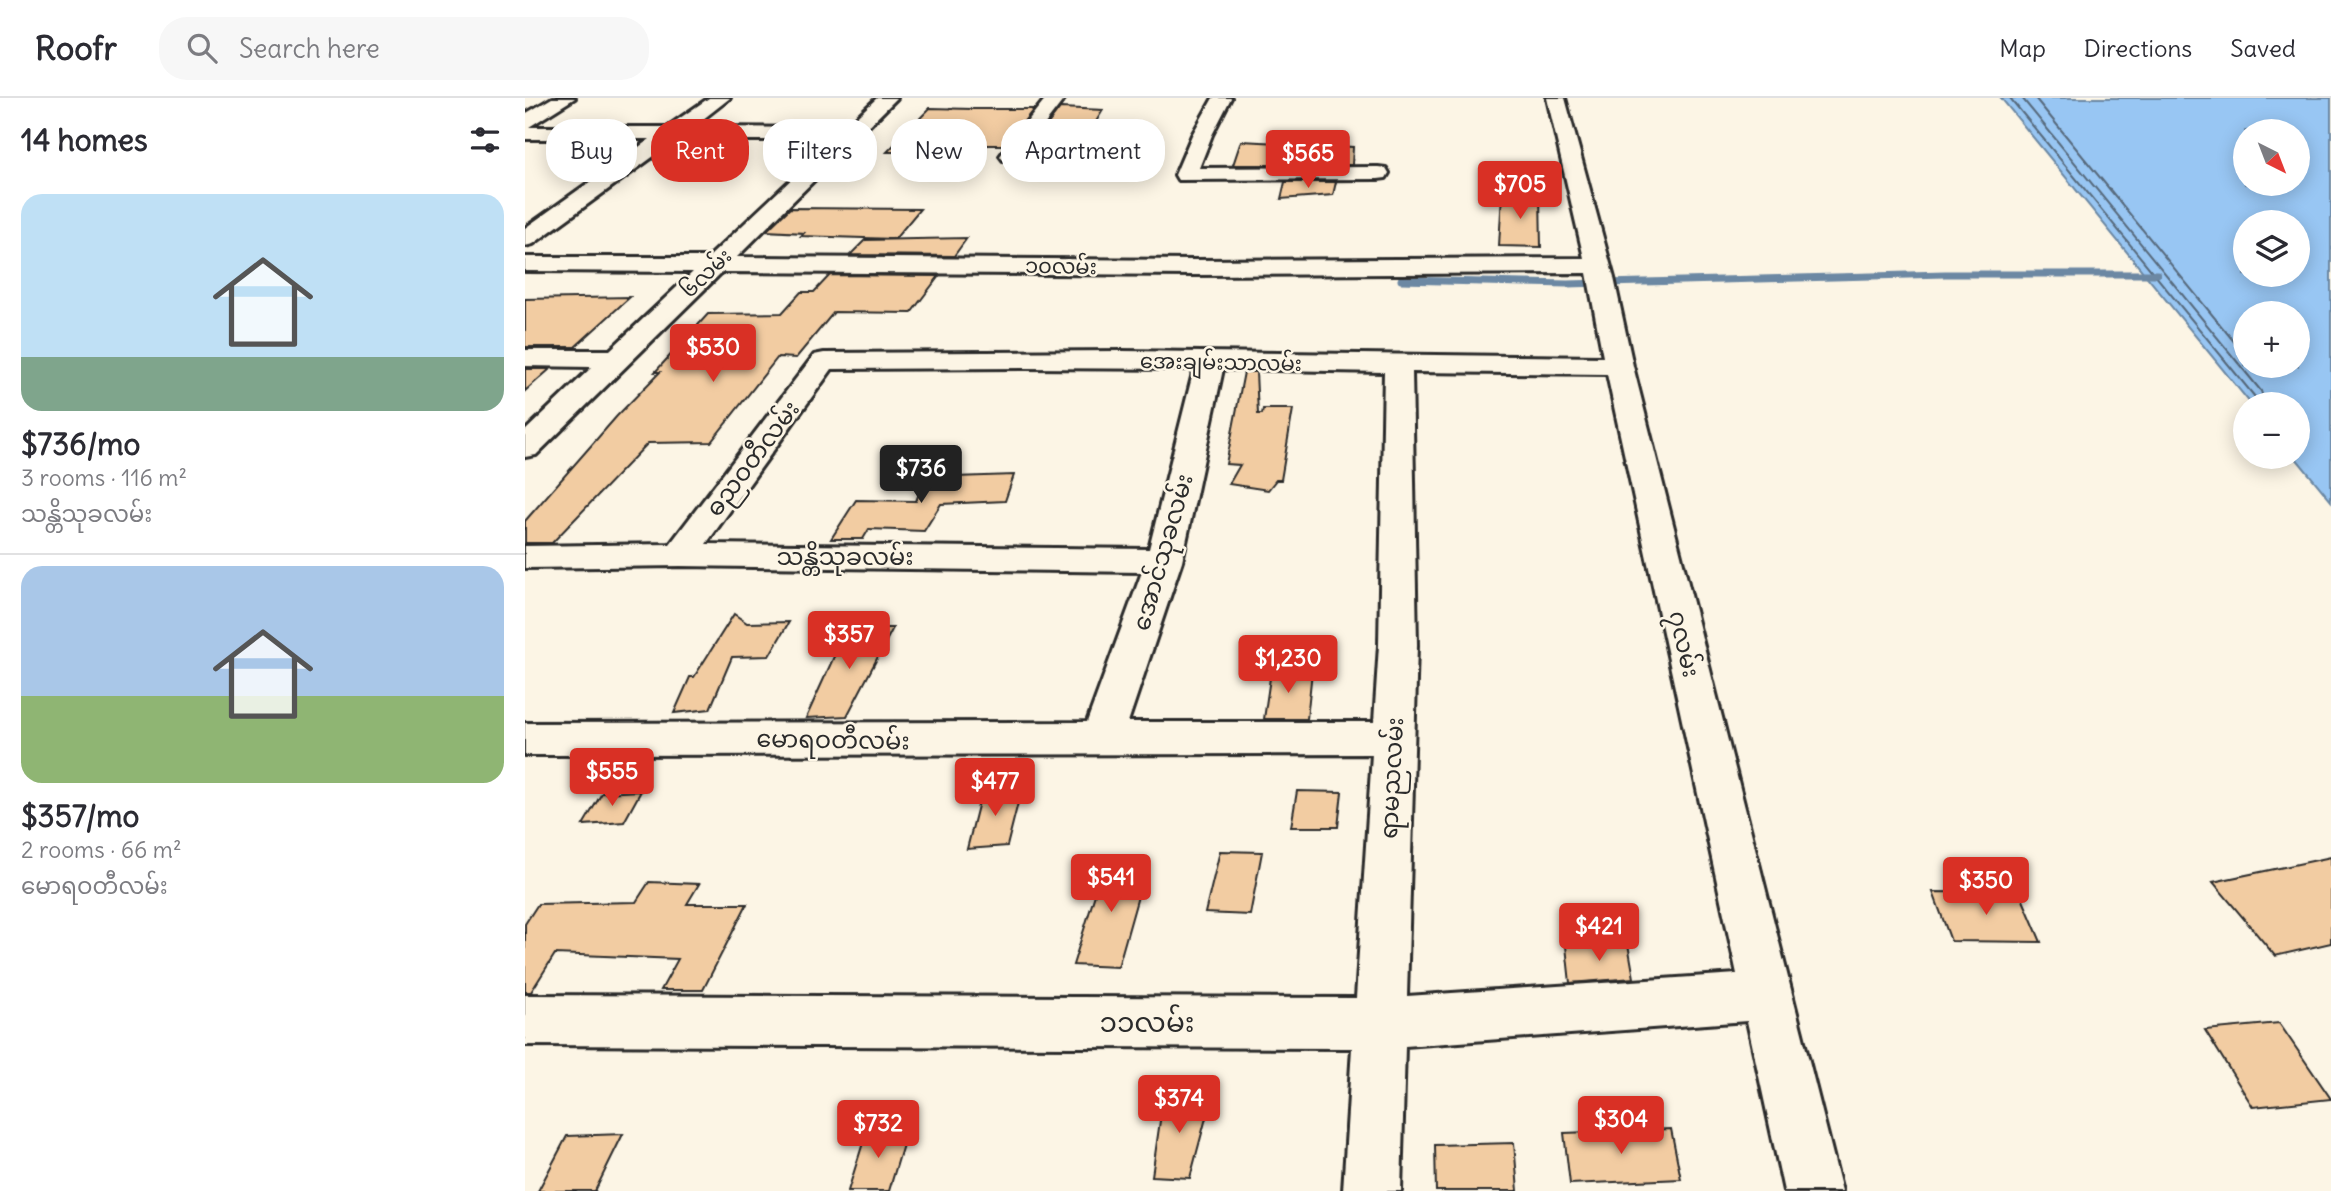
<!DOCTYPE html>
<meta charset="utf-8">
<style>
:root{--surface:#fff;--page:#f7f7f7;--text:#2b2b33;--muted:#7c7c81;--line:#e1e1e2;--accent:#d93025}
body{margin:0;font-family:Delius,"Noto Sans Myanmar",sans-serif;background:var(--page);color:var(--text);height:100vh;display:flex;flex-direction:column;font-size:26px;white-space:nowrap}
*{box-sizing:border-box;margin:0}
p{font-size:23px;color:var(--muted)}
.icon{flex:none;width:38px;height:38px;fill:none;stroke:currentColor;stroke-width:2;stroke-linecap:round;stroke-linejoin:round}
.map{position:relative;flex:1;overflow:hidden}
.details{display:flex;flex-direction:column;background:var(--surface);width:525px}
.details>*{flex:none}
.banner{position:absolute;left:21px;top:21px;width:665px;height:63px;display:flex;gap:14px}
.needle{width:46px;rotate:138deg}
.fabs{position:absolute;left:1708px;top:21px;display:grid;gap:14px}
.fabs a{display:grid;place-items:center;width:77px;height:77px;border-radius:50%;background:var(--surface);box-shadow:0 4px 18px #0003;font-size:35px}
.price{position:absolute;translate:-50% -60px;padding:0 16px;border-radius:7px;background:var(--accent);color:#fff;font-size:23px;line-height:46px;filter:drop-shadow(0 2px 4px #0008)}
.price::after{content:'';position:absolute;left:50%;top:42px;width:21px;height:16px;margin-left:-10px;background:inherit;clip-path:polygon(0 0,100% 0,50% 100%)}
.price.active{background:#222;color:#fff}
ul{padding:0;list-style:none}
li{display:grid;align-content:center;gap:14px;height:371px;padding:0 21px}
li+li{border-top:2px solid var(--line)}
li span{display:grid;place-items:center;height:217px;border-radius:21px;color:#555}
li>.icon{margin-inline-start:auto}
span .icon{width:126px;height:126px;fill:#fffc;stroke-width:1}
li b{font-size:30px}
h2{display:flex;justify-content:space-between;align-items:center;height:84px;padding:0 21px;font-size:30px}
.tag{padding:0 24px;border-radius:28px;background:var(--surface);box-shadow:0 4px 18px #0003;font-size:24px;line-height:63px}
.tag.active{background:var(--accent);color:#fff}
header{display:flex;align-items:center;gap:42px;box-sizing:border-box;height:98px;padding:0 35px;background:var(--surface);border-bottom:2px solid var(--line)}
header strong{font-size:33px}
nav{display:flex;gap:38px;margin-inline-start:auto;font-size:24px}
.search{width:490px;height:63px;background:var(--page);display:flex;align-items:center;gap:18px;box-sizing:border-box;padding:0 24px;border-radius:28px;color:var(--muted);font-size:26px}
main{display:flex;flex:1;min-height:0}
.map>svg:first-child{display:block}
</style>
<header>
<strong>Roofr</strong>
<div class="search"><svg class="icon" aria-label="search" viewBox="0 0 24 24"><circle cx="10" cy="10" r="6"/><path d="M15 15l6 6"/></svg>Search here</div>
<nav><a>Map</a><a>Directions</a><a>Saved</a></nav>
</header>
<main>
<section class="details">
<h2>14 homes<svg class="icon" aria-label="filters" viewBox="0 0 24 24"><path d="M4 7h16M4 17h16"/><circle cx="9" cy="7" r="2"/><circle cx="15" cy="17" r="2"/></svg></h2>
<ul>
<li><span style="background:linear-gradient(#bfe0f5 75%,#7fa58c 0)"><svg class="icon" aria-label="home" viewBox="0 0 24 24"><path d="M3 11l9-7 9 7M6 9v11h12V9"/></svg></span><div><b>$736/mo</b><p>3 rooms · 116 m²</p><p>သန္တိသုခလမ်း</p></div></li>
<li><span style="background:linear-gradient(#a9c7e8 60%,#8fb573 0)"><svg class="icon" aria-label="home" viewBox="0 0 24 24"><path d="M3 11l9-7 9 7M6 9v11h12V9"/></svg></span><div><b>$357/mo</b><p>2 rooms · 66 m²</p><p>မောရဝတီလမ်း</p></div></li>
</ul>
</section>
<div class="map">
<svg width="1806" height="1093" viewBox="0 0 1806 1093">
<rect width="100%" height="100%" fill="#fcf5e5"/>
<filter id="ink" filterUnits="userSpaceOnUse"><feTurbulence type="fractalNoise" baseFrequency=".0143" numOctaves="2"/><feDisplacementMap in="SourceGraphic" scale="14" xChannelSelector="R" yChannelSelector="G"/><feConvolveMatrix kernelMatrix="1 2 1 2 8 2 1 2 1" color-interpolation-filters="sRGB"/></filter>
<g filter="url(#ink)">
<!-- water -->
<path fill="#98c6f3" stroke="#6c88a3" stroke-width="2" fill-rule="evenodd" d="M1476,0H1806V403L1770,359H1773V306H1726ZM1720,33H1773V86H1720ZM1720,124H1773V177H1720ZM1720,215H1773V268H1720Z"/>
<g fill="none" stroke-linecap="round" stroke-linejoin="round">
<!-- shore -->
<g stroke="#57697b" stroke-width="2">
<polyline points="1485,0 1730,299 1731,306"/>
<polyline points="1497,0 1736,293 1740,306"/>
<polyline points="1510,0 1720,257"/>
</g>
<!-- stream -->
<polyline stroke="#6c88a3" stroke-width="7" points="876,182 1042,186 1420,176 1632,176"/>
</g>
<!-- building -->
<g fill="#f2cca2" stroke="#2b2b2b" stroke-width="2">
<polygon points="405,10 448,11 509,11 480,47 447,47 441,54 362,54"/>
<polygon points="535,10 578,12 566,32 576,32 572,38 592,38 578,68 511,68 524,47 507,47"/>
<polygon points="716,43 828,49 827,67 708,67"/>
<polygon points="760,84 811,84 808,97 756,101"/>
<polygon points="977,96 1015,97 1016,149 974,148"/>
<polygon points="265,110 395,111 370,141 276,138 279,135 241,133"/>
<polygon points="442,140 429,158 325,157 340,142"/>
<polygon points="305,177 414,178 386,215 309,214 271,260 253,259 186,344 123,345 27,445 0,445 0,423 92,318 135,274 130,274 183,216 257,215 276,194 289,194"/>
<polygon points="105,199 50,249 0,249 0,201"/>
<polygon points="0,271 25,271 0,293"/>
<polygon points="719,274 731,274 733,316 737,316 738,311 768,311 756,382 751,382 743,392 704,386 715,367 701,366"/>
<polygon points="489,377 480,403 416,406 399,433 344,431 338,441 306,441 331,402 391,403 400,380"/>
<polygon points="209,516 222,525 264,524 244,558 207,559 185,611 149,615 165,579 169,579"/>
<polygon points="322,530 368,530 322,618 281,620"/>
<polygon points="746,573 787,573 782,621 739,621"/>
<polygon points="497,689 482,748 442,751 457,692"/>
<polygon points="116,693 99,724 58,727 77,695"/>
<polygon points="772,693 817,694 813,729 766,729"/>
<polygon points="695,753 737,754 725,817 680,815"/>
<polygon points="1806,759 1806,845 1750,858 1688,784"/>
<polygon points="581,761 623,763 593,869 548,867"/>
<polygon points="124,784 174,786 162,806 222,806 178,892 136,892 153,861 30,856 6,894 0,894 0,826 13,806 111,804"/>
<polygon points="1408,794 1495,795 1516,844 1426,843"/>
<polygon points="1103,846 1109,880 1045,885 1041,848"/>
<polygon points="1754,925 1806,1001 1728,1009 1680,932"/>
<polygon points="639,995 686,1001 665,1080 627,1078"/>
<polygon points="383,1030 364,1093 323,1093 342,1032"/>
<polygon points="1146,1031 1156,1081 1045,1086 1039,1035"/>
<polygon points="98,1036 70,1093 13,1093 42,1038"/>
<polygon points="989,1045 993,1093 911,1093 910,1047"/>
</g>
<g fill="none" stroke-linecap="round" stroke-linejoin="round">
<!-- minor casing -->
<g stroke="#2b2b2b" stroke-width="6">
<g id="minor">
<path d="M27,0H50L4,29H142L184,0H205L168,29L320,30L352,0H372L212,159L669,162L1059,160L1022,0H1040L1089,180L1108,268L1317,1093H1259L1222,923L880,948L876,1093H818L827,950L0,947V897L831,900L847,656L0,657V625L562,624L617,474L155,468L0,470V448L145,446L289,257L299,255L597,253L1078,259L1062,175L669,177L197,174L11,357L0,359V333L67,269L0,268V252H85L168,174L0,173V159H184L308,42H151L8,146L0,148V130L125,41H0V16ZM498,270L669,271L624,451L181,446L307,271ZM698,271L859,274L854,547L849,624H603L657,463ZM887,274L1082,276L1212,876L882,898L892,547Z"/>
<polygon points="521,0 540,0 492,62 478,62 475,58 478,54"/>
<polygon points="688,0 706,0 687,37 674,70 853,69 861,70 864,75 861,80 853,81 653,82 650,77 667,37"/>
</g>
</g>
<!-- minor -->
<use href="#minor" fill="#fcf5e5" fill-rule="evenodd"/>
</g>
</g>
<g text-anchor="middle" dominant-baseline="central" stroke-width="5" stroke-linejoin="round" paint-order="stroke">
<!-- far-street labels -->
<g font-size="21" fill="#2b2b2b" stroke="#fcf5e5">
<text transform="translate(536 168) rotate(1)">၁၀လမ်း</text>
<text transform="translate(181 175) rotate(-44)">၆လမ်း</text>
<text transform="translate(696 264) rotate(1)">အေးချမ်းသာလမ်း</text>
</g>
<!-- street labels -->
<g font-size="24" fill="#2b2b2b" stroke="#fcf5e5">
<text transform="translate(227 360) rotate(-53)">ဓညဝတီလမ်း</text>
<text transform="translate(637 454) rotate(-74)">အောင်သုခလမ်း</text>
<text x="320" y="458">သန္တိသုခလမ်း</text>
<text transform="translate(1160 546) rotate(77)">၇လမ်း</text>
<text transform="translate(308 641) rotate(1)">မောရဝတီလမ်း</text>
<text transform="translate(866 680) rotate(-87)">ရာမညလမ်း</text>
</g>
<!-- near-street labels -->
<g font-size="28" fill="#2b2b2b" stroke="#fcf5e5">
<text x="622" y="924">၁၁လမ်း</text>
</g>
</g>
</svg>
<div class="fabs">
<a><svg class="needle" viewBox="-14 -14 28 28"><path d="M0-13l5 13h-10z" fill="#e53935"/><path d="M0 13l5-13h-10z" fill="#7c7c81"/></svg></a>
<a><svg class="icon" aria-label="layers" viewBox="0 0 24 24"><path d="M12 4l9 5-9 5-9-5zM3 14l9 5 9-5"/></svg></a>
<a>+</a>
<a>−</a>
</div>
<b class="price" style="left:783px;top:92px">$565</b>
<b class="price" style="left:995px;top:123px">$705</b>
<b class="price" style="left:188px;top:286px">$530</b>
<b class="price active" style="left:396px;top:407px">$736</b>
<b class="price" style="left:324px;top:573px">$357</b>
<b class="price" style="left:763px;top:597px">$1,230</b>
<b class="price" style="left:87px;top:710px">$555</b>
<b class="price" style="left:470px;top:720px">$477</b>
<b class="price" style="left:586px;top:816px">$541</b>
<b class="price" style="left:1461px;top:819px">$350</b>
<b class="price" style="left:1074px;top:865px">$421</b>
<b class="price" style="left:654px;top:1037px">$374</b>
<b class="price" style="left:1096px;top:1058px">$304</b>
<b class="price" style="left:353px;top:1062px">$732</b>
<div class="banner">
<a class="tag">Buy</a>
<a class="tag active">Rent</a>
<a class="tag">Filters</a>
<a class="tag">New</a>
<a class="tag">Apartment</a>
</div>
</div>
</main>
